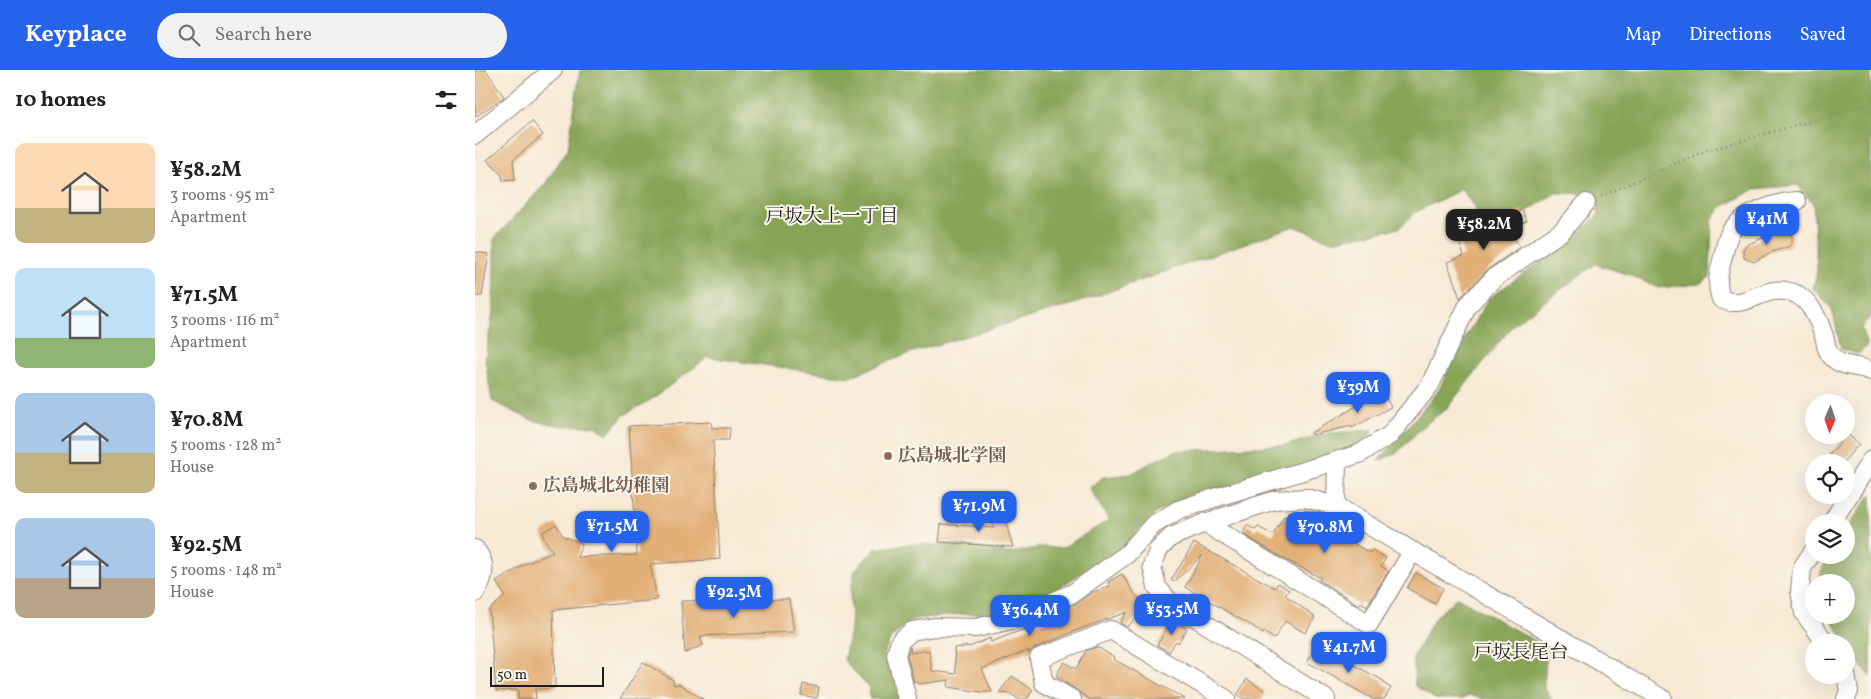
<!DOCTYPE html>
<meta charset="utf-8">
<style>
:root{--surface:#fff;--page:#f2f2f2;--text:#202124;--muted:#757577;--accent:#2563eb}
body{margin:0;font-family:Vollkorn,"Noto Serif JP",serif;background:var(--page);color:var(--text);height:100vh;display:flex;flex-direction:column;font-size:19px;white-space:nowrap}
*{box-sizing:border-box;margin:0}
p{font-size:16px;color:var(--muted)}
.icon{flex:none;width:28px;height:28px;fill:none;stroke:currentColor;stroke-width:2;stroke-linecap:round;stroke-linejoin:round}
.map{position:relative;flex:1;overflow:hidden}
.drawer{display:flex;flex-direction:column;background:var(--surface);width:475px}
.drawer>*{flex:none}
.needle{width:32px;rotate:182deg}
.fabs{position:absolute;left:1330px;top:324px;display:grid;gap:10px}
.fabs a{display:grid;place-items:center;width:50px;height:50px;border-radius:50%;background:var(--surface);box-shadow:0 5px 20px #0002;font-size:25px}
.scale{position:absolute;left:15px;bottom:12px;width:114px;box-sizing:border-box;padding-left:5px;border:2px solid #1c1c1c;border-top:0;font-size:14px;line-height:18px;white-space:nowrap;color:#1c1c1c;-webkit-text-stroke:4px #fbf7ec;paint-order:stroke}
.price{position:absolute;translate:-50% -42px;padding:0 11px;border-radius:10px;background:var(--accent);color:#fff;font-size:16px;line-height:32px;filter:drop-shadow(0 1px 2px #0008)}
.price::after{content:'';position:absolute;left:50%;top:30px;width:15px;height:11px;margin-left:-8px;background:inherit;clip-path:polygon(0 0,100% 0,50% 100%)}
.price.on{background:#222;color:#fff}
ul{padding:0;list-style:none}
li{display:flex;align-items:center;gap:15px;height:125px;padding:0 15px}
li span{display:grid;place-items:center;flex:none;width:140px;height:100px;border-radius:10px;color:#555}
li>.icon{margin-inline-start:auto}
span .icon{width:60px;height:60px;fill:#fffc;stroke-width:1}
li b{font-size:21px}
h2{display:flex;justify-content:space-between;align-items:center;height:60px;padding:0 15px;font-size:21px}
header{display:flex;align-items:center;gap:30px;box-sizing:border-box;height:70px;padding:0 25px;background:var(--accent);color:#fff}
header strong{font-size:24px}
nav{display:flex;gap:28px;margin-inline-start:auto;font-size:18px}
.search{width:350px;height:45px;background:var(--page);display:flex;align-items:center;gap:12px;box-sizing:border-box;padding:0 18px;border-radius:28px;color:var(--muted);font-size:19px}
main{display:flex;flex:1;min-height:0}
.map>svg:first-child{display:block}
</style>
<header>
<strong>Keyplace</strong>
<div class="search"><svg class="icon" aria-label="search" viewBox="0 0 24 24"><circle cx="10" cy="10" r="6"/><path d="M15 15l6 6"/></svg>Search here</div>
<nav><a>Map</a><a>Directions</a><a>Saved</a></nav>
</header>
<main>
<section class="drawer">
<h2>10 homes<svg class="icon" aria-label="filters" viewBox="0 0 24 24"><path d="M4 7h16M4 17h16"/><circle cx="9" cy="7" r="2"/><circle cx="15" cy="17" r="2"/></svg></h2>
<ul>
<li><span style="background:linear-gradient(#ffd9b3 65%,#c2b280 0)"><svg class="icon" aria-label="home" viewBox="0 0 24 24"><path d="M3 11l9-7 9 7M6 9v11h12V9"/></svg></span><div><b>¥58.2M</b><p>3 rooms · 95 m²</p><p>Apartment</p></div></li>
<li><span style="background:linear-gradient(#bfe0f5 70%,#8fb573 0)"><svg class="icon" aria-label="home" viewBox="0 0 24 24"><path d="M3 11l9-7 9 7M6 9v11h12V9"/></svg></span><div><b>¥71.5M</b><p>3 rooms · 116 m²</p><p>Apartment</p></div></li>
<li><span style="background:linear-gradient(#a9c7e8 60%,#c2b280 0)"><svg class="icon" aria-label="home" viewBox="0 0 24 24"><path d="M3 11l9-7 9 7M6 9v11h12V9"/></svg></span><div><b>¥70.8M</b><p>5 rooms · 128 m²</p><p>House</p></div></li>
<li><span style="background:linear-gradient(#a9c7e8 60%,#b9a48a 0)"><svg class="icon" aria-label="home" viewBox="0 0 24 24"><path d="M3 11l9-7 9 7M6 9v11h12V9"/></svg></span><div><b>¥92.5M</b><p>5 rooms · 148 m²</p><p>House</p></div></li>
</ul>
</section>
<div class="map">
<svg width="1396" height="629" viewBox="0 0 1396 629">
<rect width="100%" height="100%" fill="#fbf7ec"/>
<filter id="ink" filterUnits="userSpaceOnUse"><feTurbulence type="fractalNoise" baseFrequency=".02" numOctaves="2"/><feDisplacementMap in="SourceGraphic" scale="10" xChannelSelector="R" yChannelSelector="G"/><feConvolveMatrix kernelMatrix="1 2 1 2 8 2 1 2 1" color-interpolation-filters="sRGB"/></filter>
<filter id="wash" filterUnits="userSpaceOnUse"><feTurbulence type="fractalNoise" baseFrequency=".0096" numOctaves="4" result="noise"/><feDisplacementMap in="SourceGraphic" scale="20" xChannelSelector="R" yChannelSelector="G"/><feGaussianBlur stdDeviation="1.12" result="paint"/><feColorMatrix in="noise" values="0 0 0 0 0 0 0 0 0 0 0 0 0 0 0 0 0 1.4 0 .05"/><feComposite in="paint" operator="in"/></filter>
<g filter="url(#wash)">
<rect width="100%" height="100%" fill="#f7e9d4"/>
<!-- forest -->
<g fill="#87a456" stroke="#526039">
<polygon points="105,0 1396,0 1396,246 1386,258 1392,276 1383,284 1366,279 1357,239 1338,218 1342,201 1338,133 1323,115 1280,119 1247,137 1237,150 1235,207 1224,214 1183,218 1155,205 1120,194 1039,254 971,339 948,356 922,383 903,391 962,323 992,264 1014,228 1097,170 1124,144 1122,124 1081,123 1037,151 1009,153 987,119 941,142 924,158 857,171 819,156 596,235 438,282 374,307 233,287 177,329 149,345 133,364 119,356 88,356 56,350 17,331 10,290 18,241 19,169 70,114 93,79"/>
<polygon points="898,360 892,369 870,382 768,414 712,426 681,443 647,477 568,528 534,543 489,544 439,549 416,568 408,585 422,614 425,629 395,629 394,618 369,590 376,554 375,524 380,500 400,479 432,474 485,475 535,483 568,477 587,478 634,450 614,418 628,407 656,404 677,392 700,381 812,375 854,363"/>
<polygon points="1396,424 1396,607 1378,585 1354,545 1371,545 1371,512 1345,512 1346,502 1354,485 1371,485 1371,459"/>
<polygon points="982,527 1072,578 1069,617 1077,629 1009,629 993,625 988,629 960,629 940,616 938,587 959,549"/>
</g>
<g id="blocks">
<!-- building -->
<g fill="#e2af77">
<polygon points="0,0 11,0 29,27 0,47"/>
<polygon points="57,51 68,65 38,90 40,110 28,111 27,105 12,90"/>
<polygon points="1047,140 1052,151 1036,158 1040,165 1038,166 1045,177 1013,199 985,228 972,192 989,186 983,168 1017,154"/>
<polygon points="1307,160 1313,161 1317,167 1317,173 1313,177 1294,183 1279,192 1269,188 1268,181 1271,175"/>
<polygon points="0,182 14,184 7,226 0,226"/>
<polygon points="907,321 916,337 877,358 876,356 837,365 836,363"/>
<polygon points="236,352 237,358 255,358 254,370 238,370 245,489 175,494 182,530 78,540 80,618 60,619 61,629 43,629 43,620 21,621 14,540 30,526 21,512 50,494 78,482 68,467 68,462 81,454 88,466 107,473 102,487 162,485 154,356"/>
<polygon points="1372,364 1384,374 1368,392 1348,392"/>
<polygon points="527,440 538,477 464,472 466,454 519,458 515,444"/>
<polygon points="829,440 854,445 868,454 862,464 895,483 897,480 911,488 906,496 913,501 892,536 886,532 884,535 844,510 846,508 808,488 768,464 772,455 780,460 783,457 798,465 809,446 812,447 815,441 825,446"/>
<polygon points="719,473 800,518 803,513 814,520 810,525 840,547 830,563 810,551 799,569 789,562 788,564 779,557 710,517 728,485 699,512 696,510"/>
<polygon points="941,503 968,518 960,534 932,518"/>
<polygon points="647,504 659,523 672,537 652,557 645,553 652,542 597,562 560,578 555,582 552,583 554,580 507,599 517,622 507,622 473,617 474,610 444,614 443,612 439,612 432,585 435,577 436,583 454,580 457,601 481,604 479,578 497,576 515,568 516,572 578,548 576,545 603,533 616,523 635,516 633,512"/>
<polygon points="314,529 319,562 225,566 228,575 210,583 206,531"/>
<polygon points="697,550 712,559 703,573 701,571 694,582 682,575"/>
<polygon points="842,575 909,611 908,613 916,618 909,629 898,629 832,592"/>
<polygon points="622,577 639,587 638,589 710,629 614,629 581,606 589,592 601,599 611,581"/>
<polygon points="168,592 198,610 199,615 204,614 228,629 145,629"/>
<polygon points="537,606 558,620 552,629 543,629 536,624 524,623"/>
<polygon points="772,609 790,621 786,629 770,629 762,625"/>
<polygon points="328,614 344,617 342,628 326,625"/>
</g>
</g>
</g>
<g filter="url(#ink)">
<use href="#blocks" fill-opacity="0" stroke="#8a8278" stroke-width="1"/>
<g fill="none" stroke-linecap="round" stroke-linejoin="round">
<!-- minor casing -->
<g stroke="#8a8278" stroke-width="20">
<g id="minor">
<polyline points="0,65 78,0"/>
<path d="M1322,131C1303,132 1267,144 1256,161C1251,169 1249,182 1247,191C1243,205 1241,215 1246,229C1274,242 1291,209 1323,225C1336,232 1345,253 1349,266C1351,272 1351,280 1355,284C1363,298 1384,295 1396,301"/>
<polyline points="861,436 862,391"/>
<polyline points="1357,452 1396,390"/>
<polyline points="730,453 894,554 937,482"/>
<path d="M0,479C12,493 10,508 0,523"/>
<polyline points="1339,480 1327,498 1325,521 1329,543 1350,572"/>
<polyline points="432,629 421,585 425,571 437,561 459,557 501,558 537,550 598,523 652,484 678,455 703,440 739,428 884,384 915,365 955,315 993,235 1019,208 1087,161 1111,133"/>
<polyline points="597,629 569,613 564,588 636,560 751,629"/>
<polyline points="851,629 694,531 682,517 677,496 684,479 696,467 730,453 800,430 831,428 861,436 1188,629"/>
<polyline points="1371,629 1374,621 1371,605"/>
</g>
</g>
<!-- path -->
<polyline stroke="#8a8278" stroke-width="2.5" stroke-dasharray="1 4" stroke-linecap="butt" points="1126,126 1230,81 1396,34"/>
<!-- minor -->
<use href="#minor" stroke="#fff" stroke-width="18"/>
</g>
</g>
<!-- markers -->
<g fill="#8d6e63" stroke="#fbf7ec" stroke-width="2">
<circle cx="413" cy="386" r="5"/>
<circle cx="58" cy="416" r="5"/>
</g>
<g text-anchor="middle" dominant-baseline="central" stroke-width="4" stroke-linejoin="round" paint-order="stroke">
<!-- education labels -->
<g font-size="18" font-weight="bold" fill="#785e54" stroke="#fbf7ec" text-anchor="start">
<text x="423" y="386">広島城北学園</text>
<text x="68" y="416">広島城北幼稚園</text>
</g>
<!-- neighbourhood labels -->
<g font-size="19" fill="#1c1c1c" stroke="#fbf7ec">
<text x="357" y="147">戸坂大上一丁目</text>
<text x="1046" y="583">戸坂長尾台</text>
</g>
</g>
</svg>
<div class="fabs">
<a><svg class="needle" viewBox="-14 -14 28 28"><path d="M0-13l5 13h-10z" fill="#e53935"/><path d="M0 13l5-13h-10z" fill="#757577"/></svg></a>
<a><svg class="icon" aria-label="locate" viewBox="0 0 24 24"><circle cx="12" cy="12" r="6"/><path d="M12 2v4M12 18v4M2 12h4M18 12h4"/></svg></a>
<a><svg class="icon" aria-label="layers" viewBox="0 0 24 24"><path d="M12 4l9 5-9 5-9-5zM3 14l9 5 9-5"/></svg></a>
<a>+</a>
<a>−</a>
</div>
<div class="scale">50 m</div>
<b class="price" style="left:1292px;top:176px">¥41M</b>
<b class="price on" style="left:1009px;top:181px">¥58.2M</b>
<b class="price" style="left:883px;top:344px">¥39M</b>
<b class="price" style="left:504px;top:463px">¥71.9M</b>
<b class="price" style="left:137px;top:483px">¥71.5M</b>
<b class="price" style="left:850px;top:484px">¥70.8M</b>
<b class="price" style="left:259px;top:549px">¥92.5M</b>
<b class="price" style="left:697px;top:566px">¥53.5M</b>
<b class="price" style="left:555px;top:567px">¥36.4M</b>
<b class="price" style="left:874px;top:604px">¥41.7M</b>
</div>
</main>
